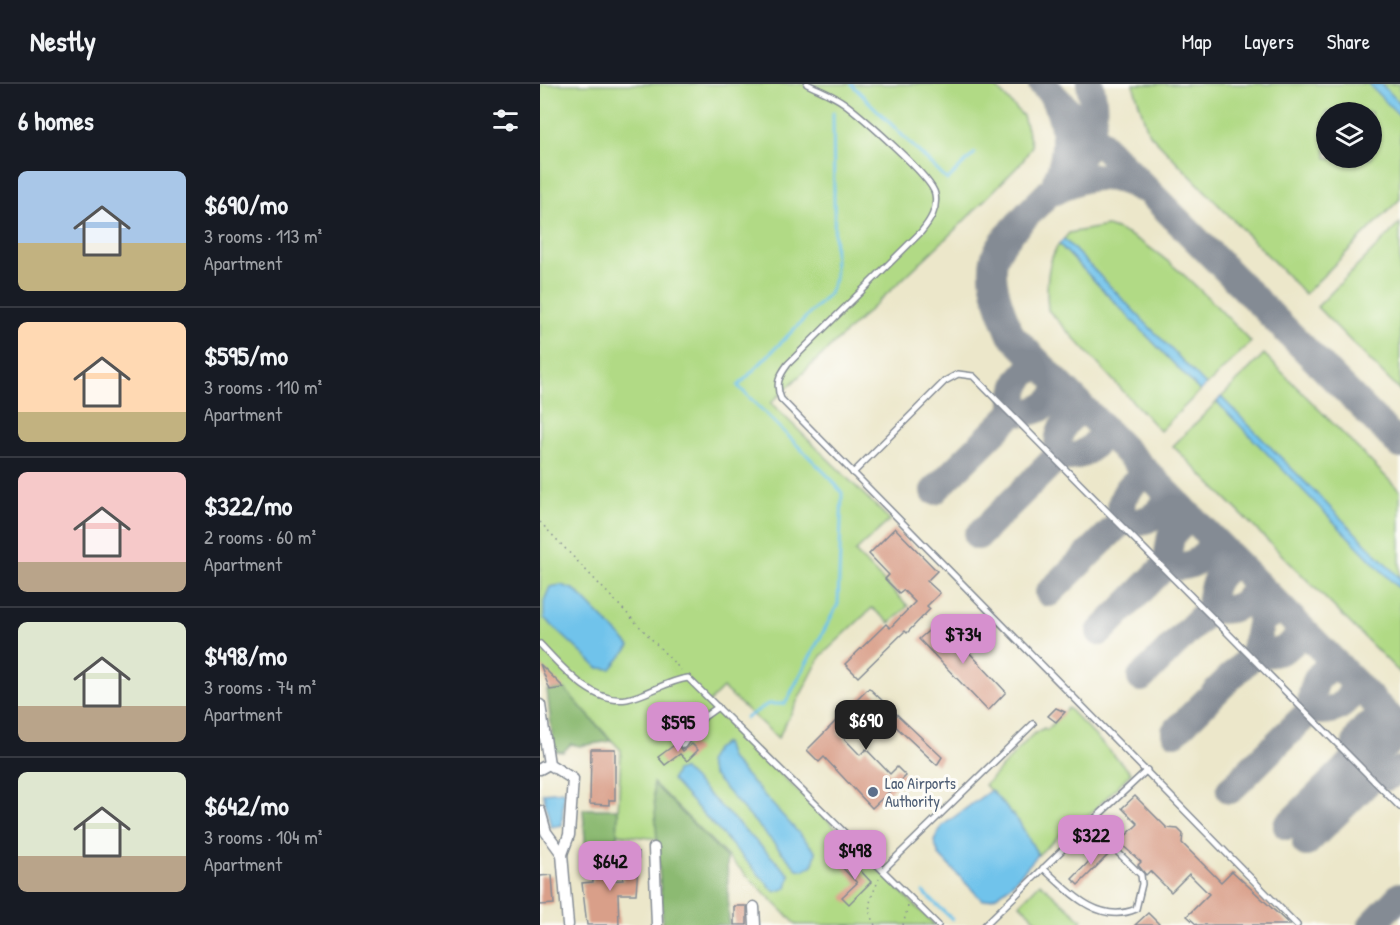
<!DOCTYPE html>
<meta charset="utf-8">
<style>
:root{--surface:#171b24;--page:#20242c;--text:#f1f3f6;--muted:#9ea1a6;--line:#363941;--accent:#d690ce}
body{margin:0;font-family:"Patrick Hand",sans-serif;background:var(--page);color:var(--text);height:100vh;display:flex;flex-direction:column;font-size:22px;white-space:nowrap}
*{box-sizing:border-box;margin:0}
p{font-size:20px;color:var(--muted)}
.icon{flex:none;width:33px;height:33px;fill:none;stroke:currentColor;stroke-width:2;stroke-linecap:round;stroke-linejoin:round}
.map{position:relative;flex:1;overflow:hidden}
.sheet{display:flex;flex-direction:column;background:var(--surface);width:540px}
.sheet>*{flex:none}
.buttons{position:absolute;left:776px;top:18px;display:grid;gap:12px}
.buttons a{display:grid;place-items:center;width:66px;height:66px;border-radius:50%;background:var(--surface);box-shadow:0 2px 4px #0004;font-size:30px}
.price{position:absolute;translate:-50% -51px;padding:0 14px;border-radius:12px;background:var(--accent);color:#111;font-size:20px;line-height:39px;filter:drop-shadow(0 2px 3px #0008)}
.price::after{content:'';position:absolute;left:50%;top:36px;width:18px;height:14px;margin-left:-9px;background:inherit;clip-path:polygon(0 0,100% 0,50% 100%)}
.price.active{background:#222;color:#fff}
ul{padding:0;list-style:none}
li{display:flex;align-items:center;gap:18px;height:150px;padding:0 18px}
li+li{border-top:2px solid var(--line)}
li span{display:grid;place-items:center;flex:none;width:168px;height:120px;border-radius:9px;color:#555}
li>.icon{margin-inline-start:auto}
span .icon{width:72px;height:72px;fill:#fffc;stroke-width:1}
li b{font-size:26px}
h2{display:flex;justify-content:space-between;align-items:center;height:72px;padding:0 18px;font-size:26px}
header{display:flex;align-items:center;gap:36px;box-sizing:border-box;height:84px;padding:0 30px;background:var(--surface);border-bottom:2px solid var(--line)}
header strong{font-size:28px}
nav{display:flex;gap:33px;margin-inline-start:auto;font-size:21px}
main{display:flex;flex:1;min-height:0}
.map>svg:first-child{display:block}
</style>
<header>
<strong>Nestly</strong>
<nav><a>Map</a><a>Layers</a><a>Share</a></nav>
</header>
<main>
<section class="sheet">
<h2>6 homes<svg class="icon" aria-label="filters" viewBox="0 0 24 24"><path d="M4 7h16M4 17h16"/><circle cx="9" cy="7" r="2"/><circle cx="15" cy="17" r="2"/></svg></h2>
<ul>
<li><span style="background:linear-gradient(#a9c7e8 60%,#c2b280 0)"><svg class="icon" aria-label="home" viewBox="0 0 24 24"><path d="M3 11l9-7 9 7M6 9v11h12V9"/></svg></span><div><b>$690/mo</b><p>3 rooms · 113 m²</p><p>Apartment</p></div></li>
<li><span style="background:linear-gradient(#ffd9b3 75%,#c2b280 0)"><svg class="icon" aria-label="home" viewBox="0 0 24 24"><path d="M3 11l9-7 9 7M6 9v11h12V9"/></svg></span><div><b>$595/mo</b><p>3 rooms · 110 m²</p><p>Apartment</p></div></li>
<li><span style="background:linear-gradient(#f6c9c9 75%,#b9a48a 0)"><svg class="icon" aria-label="home" viewBox="0 0 24 24"><path d="M3 11l9-7 9 7M6 9v11h12V9"/></svg></span><div><b>$322/mo</b><p>2 rooms · 60 m²</p><p>Apartment</p></div></li>
<li><span style="background:linear-gradient(#dfe7d0 70%,#b9a48a 0)"><svg class="icon" aria-label="home" viewBox="0 0 24 24"><path d="M3 11l9-7 9 7M6 9v11h12V9"/></svg></span><div><b>$498/mo</b><p>3 rooms · 74 m²</p><p>Apartment</p></div></li>
<li><span style="background:linear-gradient(#dfe7d0 70%,#b9a48a 0)"><svg class="icon" aria-label="home" viewBox="0 0 24 24"><path d="M3 11l9-7 9 7M6 9v11h12V9"/></svg></span><div><b>$642/mo</b><p>3 rooms · 104 m²</p><p>Apartment</p></div></li>
</ul>
</section>
<div class="map">
<svg width="860" height="841" viewBox="0 0 860 841">
<rect width="100%" height="100%" fill="#fdfcf7"/>
<filter id="ink" filterUnits="userSpaceOnUse"><feTurbulence type="fractalNoise" baseFrequency=".0167" numOctaves="2"/><feDisplacementMap in="SourceGraphic" scale="12" xChannelSelector="R" yChannelSelector="G"/><feConvolveMatrix kernelMatrix="1 2 1 2 8 2 1 2 1" color-interpolation-filters="sRGB"/></filter>
<filter id="wash" filterUnits="userSpaceOnUse"><feTurbulence type="fractalNoise" baseFrequency=".008" numOctaves="4" result="noise"/><feDisplacementMap in="SourceGraphic" scale="24" xChannelSelector="R" yChannelSelector="G"/><feGaussianBlur stdDeviation="1.35" result="paint"/><feColorMatrix in="noise" values="0 0 0 0 0 0 0 0 0 0 0 0 0 0 0 0 0 1.4 0 .05"/><feComposite in="paint" operator="in"/></filter>
<g filter="url(#wash)">
<rect width="100%" height="100%" fill="#ece7ca"/>
<!-- green -->
<g fill="#b1da85" stroke="#668472" stroke-width="1.5" fill-rule="evenodd">
<polygon points="0,0 453,0 483,32 492,62 482,78 420,141 231,319 350,436 315,468 368,522 350,539 332,524 281,572 238,654 183,604 168,619 395,841 257,841 114,700 118,755 77,750 81,666 0,581"/>
<path d="M593,0H860V115L765,210L608,48ZM786,28H831V74H786Z"/>
<polygon points="860,139 860,307 777,223"/>
<path d="M567,142C615,155 676,221 711,258L666,302L524,155L529,149Z"/>
<path d="M519,160L660,307L620,347L508,226C506,205 506,178 519,160Z"/>
<polygon points="724,270 860,407 860,589 633,362"/>
<polygon points="528,624 591,689 529,751 525,746 498,771 479,738 445,701 492,651 504,644 507,646"/>
<polygon points="500,799 542,836 537,841 501,841 480,820"/>
</g>
<!-- forest -->
<g fill="#8cba72" stroke="#547468" stroke-width="1.5">
<polygon points="24,604 71,657 40,662 31,660 23,668 14,667 7,606"/>
<polygon points="113,699 187,774 189,841 123,841"/>
<polygon points="43,725 78,725 76,786 47,786"/>
</g>
<!-- water -->
<g fill="#6fc3eb" stroke="#4579a4" stroke-width="1.5">
<polygon points="828,0 841,0 860,19 860,32"/>
<polygon points="524,155 666,301 660,307 519,160"/>
<polygon points="681,313 860,494 860,506 677,318"/>
<polygon points="21,501 35,506 90,562 71,585 58,584 4,534 4,517 10,503"/>
<polygon points="185,659 190,674 276,768 273,781 265,786 257,785 172,690 168,679 175,665"/>
<polygon points="143,685 250,791 247,804 235,808 132,696 136,687"/>
<path d="M451,706L479,738L498,771C483,786 464,816 442,816L399,771L394,757L402,742Z"/>
<polygon points="24,707 22,741 11,743 3,709"/>
</g>
<g fill="none" stroke-linecap="round" stroke-linejoin="round">
<!-- stream -->
<g stroke="#6fc3eb" stroke-width="3">
<polyline points="311,0 407,96 435,69"/>
<polyline points="206,634 228,620 245,620 298,520 302,409 292,396 198,302 289,210 295,195 293,29"/>
<polyline points="383,808 412,835"/>
</g>
<!-- taxiway -->
<g stroke="#848b94" stroke-width="28">
<polyline points="502,0 860,361"/>
<path d="M550,0C568,71 513,99 474,145C466,154 457,164 454,176C449,199 462,229 471,251L860,644"/>
<path d="M514,15C528,40 529,71 516,97"/>
<path d="M516,107C544,90 571,88 600,104"/>
<path d="M474,328C473,306 477,289 500,281"/>
<path d="M518,372C516,349 523,335 544,326"/>
<path d="M394,407L474,328C495,331 511,322 521,303"/>
<path d="M582,437C577,416 589,397 609,392"/>
<path d="M438,452L518,372C539,377 555,364 564,346"/>
<path d="M697,480C675,488 671,504 670,525C692,528 709,522 716,500"/>
<polyline points="626,481 631,452 650,432"/>
<path d="M509,509L582,437C603,442 621,432 629,411"/>
<path d="M560,548L626,481C648,486 667,477 672,455"/>
<polyline points="714,570 721,536 741,524"/>
<polyline points="601,594 670,525"/>
<path d="M771,626C771,606 775,583 800,583"/>
<path d="M635,648L714,570C736,571 753,567 761,544"/>
<path d="M814,676C813,651 825,639 848,632"/>
<path d="M690,706L771,626C795,630 808,622 815,599"/>
<polyline points="747,742 814,676 833,671 848,660 855,648 856,640"/>
<polyline points="766,759 833,693 847,693 860,686"/>
<polyline points="832,841 860,812"/>
</g>
</g>
<g id="blocks">
<!-- building -->
<g fill="#d99f89">
<polygon points="355,444 397,487 387,497 400,509 387,522 390,525 367,549 365,547 318,593 305,580 346,540 350,544 375,518 363,506 359,509 345,495 349,491 329,470"/>
<polygon points="400,537 466,608 448,627 379,555"/>
<polygon points="0,580 24,604 10,606"/>
<polygon points="329,604 402,673 397,681 336,624 318,642 312,635 298,648 320,671 326,665 350,690 357,683 366,692 332,724 284,673 279,678 267,666"/>
<polygon points="516,624 525,628 516,638 508,632"/>
<polygon points="137,659 143,667 152,660 158,666 147,677 140,670 125,681 118,673"/>
<polygon points="51,665 75,665 75,716 69,716 69,721 50,720"/>
<polygon points="595,712 627,744 638,745 643,750 642,759 681,798 692,787 750,841 657,841 647,832 669,810 649,790 631,808 610,787 606,791 598,781 601,778 579,758 598,740 582,724"/>
<polygon points="563,763 570,769 538,801 532,795"/>
<polygon points="80,767 99,768 96,810 78,810 79,841 47,841 42,799 53,798 53,793 67,792 67,797 83,796"/>
<polygon points="309,774 331,798 309,820 302,813 317,799 301,782"/>
<polygon points="12,791 14,820 0,821 0,792"/>
<rect x="194" y="822" width="13" height="19"/>
<polygon points="608,829 620,841 595,841"/>
</g>
</g>
</g>
<g filter="url(#ink)">
<use href="#blocks" fill-opacity="0" stroke="#848b94" stroke-width="1.5"/>
<g fill="none" stroke-linecap="round" stroke-linejoin="round">
<!-- lane casing -->
<g stroke="#848b94" stroke-width="8">
<g id="lane">
<path d="M267,0C279,6 293,11 304,19C320,31 392,93 395,110C398,125 390,137 381,148L248,280C239,292 235,300 241,315L757,841"/>
<polyline points="313,389 405,297 418,290 433,292 860,723"/>
<path d="M0,560C21,582 53,621 87,615C108,611 126,597 148,594L398,841"/>
<polyline points="143,661 164,633 178,623"/>
<polyline points="549,740 607,686"/>
<polyline points="343,786 493,640"/>
<path d="M445,841L549,740L601,791L602,800L596,825C559,841 529,808 503,784"/>
</g>
</g>
<!-- street casing -->
<g stroke="#848b94" stroke-width="13">
<g id="street">
<polyline points="0,621 9,680"/>
<polyline points="0,685 9,680 33,695 29,751 22,770 28,841"/>
<polyline points="0,727 6,748 22,770"/>
<polyline points="114,764 117,841"/>
<polyline points="214,823 215,841"/>
</g>
</g>
<!-- path -->
<g stroke="#848b94" stroke-width="1.5" stroke-dasharray="1.5 4.5" stroke-linecap="butt">
<polyline points="0,438 141,586"/>
<path d="M335,841C324,824 332,812 339,795"/>
<polyline points="363,841 368,822"/>
</g>
<!-- lane -->
<use href="#lane" stroke="#fff" stroke-width="5"/>
<!-- street -->
<use href="#street" stroke="#fff" stroke-width="10"/>
</g>
</g>
<!-- markers -->
<circle fill="#5c6f8a" stroke="#fdfcf7" stroke-width="2" cx="333" cy="708" r="6"/>
<g text-anchor="middle" dominant-baseline="central" stroke-width="6" stroke-linejoin="round" paint-order="stroke">
<!-- service labels -->
<g font-size="16" fill="#4e5e75" stroke="#fdfcf7" text-anchor="start">
<text x="345" y="699">Lao Airports<tspan x="345" dy="18">Authority</tspan></text>
</g>
</g>
</svg>
<div class="buttons">
<a><svg class="icon" aria-label="layers" viewBox="0 0 24 24"><path d="M12 4l9 5-9 5-9-5zM3 14l9 5 9-5"/></svg></a>
</div>
<b class="price" style="left:423px;top:581px">$734</b>
<b class="price active" style="left:326px;top:667px">$690</b>
<b class="price" style="left:138px;top:669px">$595</b>
<b class="price" style="left:551px;top:782px">$322</b>
<b class="price" style="left:315px;top:797px">$498</b>
<b class="price" style="left:70px;top:808px">$642</b>
</div>
</main>
